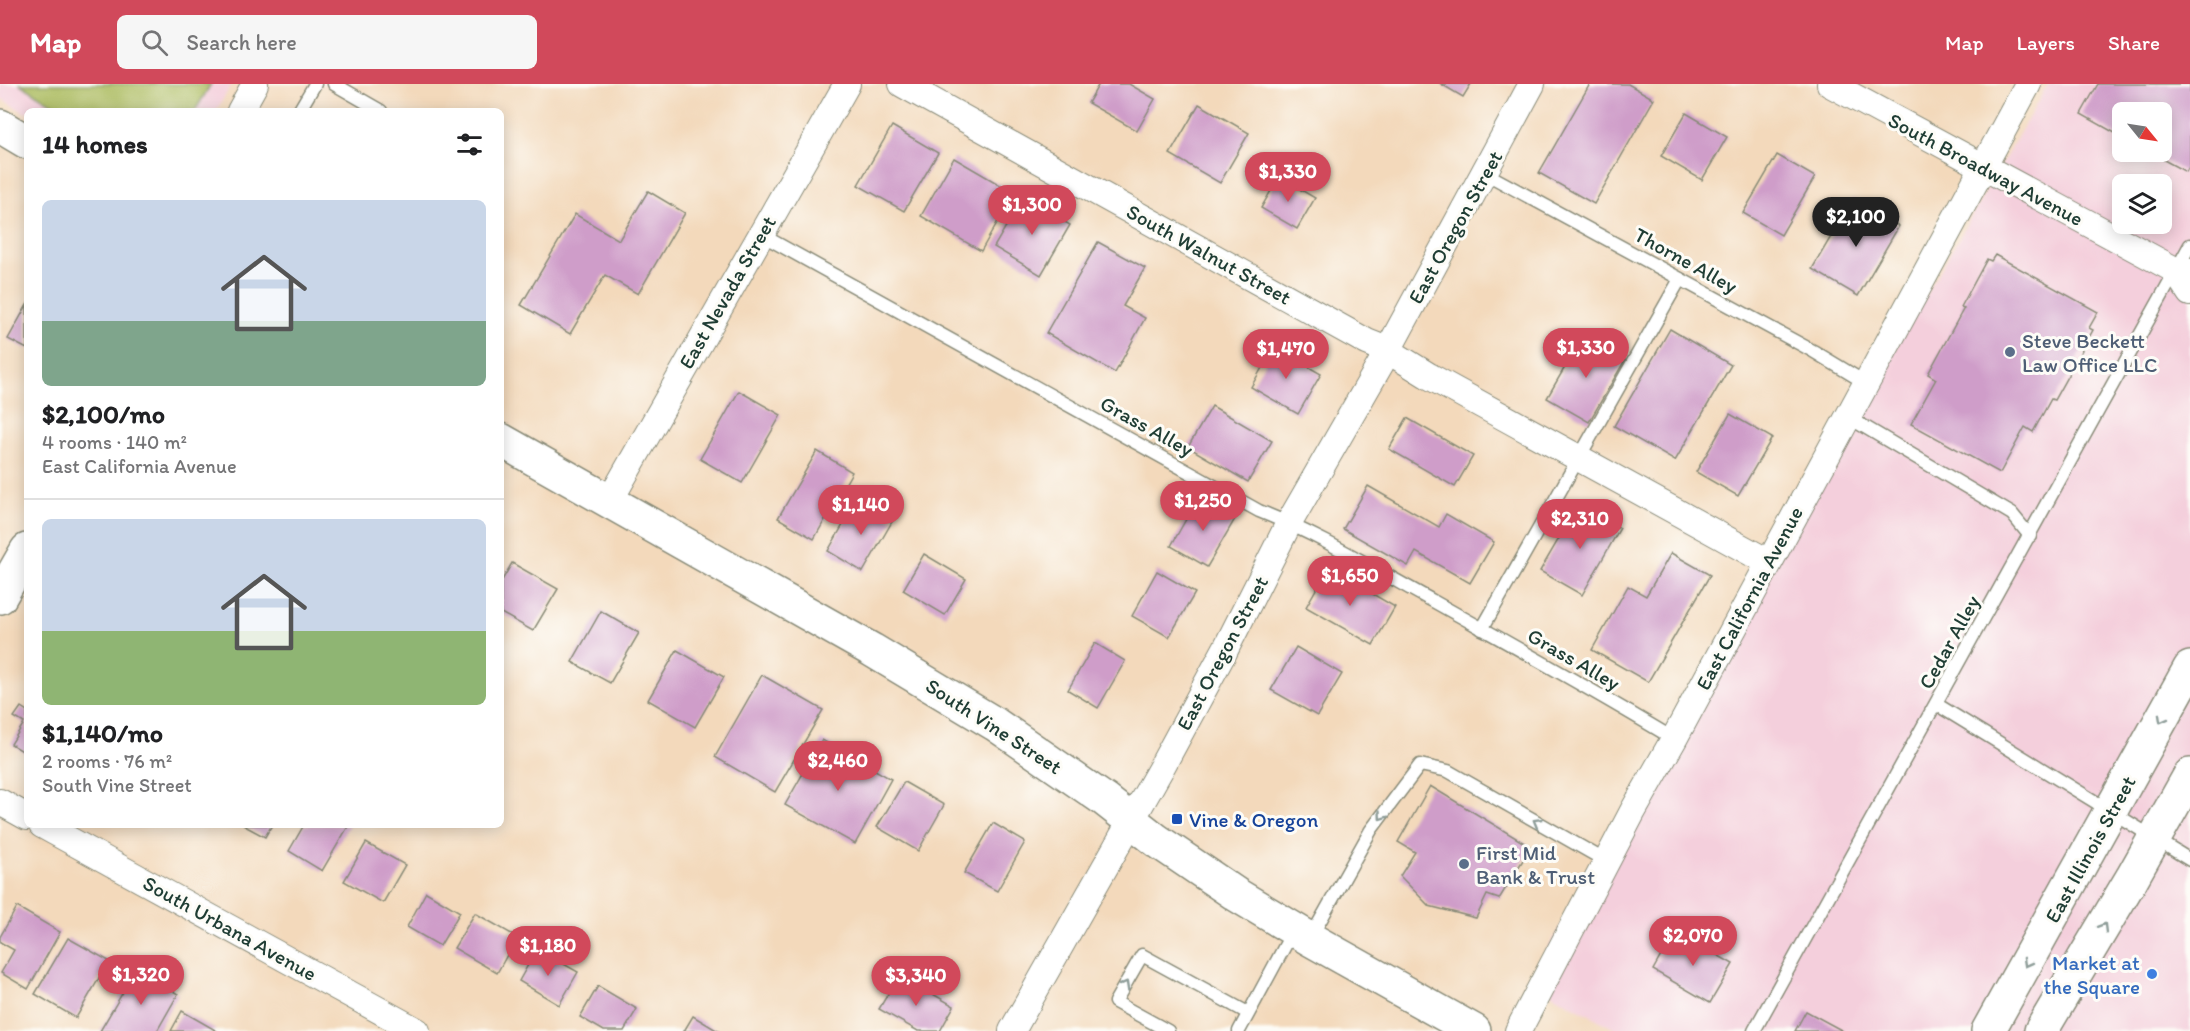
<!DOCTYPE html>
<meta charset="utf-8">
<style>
:root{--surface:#fff;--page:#f6f6f6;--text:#202124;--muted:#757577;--line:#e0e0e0;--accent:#d1495b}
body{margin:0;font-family:Itim,sans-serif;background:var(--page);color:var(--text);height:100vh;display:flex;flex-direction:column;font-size:22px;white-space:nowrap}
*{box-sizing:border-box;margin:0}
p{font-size:20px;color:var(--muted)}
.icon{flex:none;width:33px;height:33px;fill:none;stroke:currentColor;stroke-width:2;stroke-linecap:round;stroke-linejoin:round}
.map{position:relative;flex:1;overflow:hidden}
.side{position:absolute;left:24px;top:24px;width:480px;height:720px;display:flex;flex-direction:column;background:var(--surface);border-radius:9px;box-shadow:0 3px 15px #0003}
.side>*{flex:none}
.needle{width:39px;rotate:120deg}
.controls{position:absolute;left:2112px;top:18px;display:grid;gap:12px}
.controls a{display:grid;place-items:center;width:60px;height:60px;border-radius:9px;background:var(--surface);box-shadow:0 3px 15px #0003;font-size:30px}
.price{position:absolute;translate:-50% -51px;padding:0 14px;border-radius:21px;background:var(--accent);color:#fff;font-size:20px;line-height:39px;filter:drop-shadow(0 2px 3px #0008)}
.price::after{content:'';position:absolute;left:50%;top:36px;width:18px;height:14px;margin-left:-9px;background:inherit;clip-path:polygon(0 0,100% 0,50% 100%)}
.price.current{background:#222;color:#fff}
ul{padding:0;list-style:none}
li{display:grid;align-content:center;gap:12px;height:318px;padding:0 18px}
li+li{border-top:2px solid var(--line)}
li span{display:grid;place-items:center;height:186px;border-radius:9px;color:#555}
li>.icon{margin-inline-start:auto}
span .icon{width:108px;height:108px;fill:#fffc;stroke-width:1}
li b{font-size:26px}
h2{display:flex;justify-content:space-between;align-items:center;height:72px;padding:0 18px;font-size:26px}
header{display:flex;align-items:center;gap:36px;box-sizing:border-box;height:84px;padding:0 30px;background:var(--accent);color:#fff}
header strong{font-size:28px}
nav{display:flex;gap:33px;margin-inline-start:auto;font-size:21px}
.search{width:420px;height:54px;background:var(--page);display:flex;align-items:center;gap:15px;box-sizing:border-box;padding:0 21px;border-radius:9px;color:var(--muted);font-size:22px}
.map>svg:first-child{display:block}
</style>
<header>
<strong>Map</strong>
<div class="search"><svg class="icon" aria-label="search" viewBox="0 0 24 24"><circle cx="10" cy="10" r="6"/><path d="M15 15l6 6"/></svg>Search here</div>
<nav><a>Map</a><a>Layers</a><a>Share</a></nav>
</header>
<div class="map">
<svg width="2190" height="947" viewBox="0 0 2190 947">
<rect width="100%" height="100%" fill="#fdfcf7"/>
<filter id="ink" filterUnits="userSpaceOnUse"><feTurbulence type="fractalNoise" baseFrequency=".0167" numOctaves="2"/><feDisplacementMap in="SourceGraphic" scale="12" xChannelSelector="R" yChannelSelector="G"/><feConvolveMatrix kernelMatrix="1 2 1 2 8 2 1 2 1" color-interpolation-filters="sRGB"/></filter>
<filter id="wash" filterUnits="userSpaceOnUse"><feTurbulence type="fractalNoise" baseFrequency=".008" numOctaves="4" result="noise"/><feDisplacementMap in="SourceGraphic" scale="24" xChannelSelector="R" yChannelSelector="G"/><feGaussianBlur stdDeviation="1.35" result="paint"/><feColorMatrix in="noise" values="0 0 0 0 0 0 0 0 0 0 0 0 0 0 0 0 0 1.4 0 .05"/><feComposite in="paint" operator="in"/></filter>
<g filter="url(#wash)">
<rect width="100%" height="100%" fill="#f3d9bb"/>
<!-- built -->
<g fill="#f4cfdc" fill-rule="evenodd">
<polygon points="0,0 232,0 216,27 27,27 27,30 0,14"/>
<path d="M2048,0H2190V947H1618L1529,897ZM2122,28H2162V68H2122ZM2122,100H2162V140H2122Z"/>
</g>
<!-- green -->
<polygon fill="#abbb5f" stroke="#657c4a" stroke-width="1.5" points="20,0 211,0 195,27 64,27"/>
<g id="blocks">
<!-- building -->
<g fill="#cf9dc9">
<polygon points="1099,0 1129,0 1155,15 1137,47 1088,19"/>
<polygon points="1441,0 1471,0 1463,13"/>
<polygon points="1590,0 1628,0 1654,15 1594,120 1539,89"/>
<polygon points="2098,0 2190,0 2190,81 2186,88 2149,68 2162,68 2162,28 2122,28 2122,53 2081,30"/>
<polygon points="1199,20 1249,49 1220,99 1170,70"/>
<polygon points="1686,29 1727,53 1702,96 1661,72"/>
<polygon points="892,42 938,69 904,127 858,101"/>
<polygon points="1777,71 1815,93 1781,151 1743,129"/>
<polygon points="954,74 1014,109 981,167 921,132"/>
<polygon points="1279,93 1315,114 1297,145 1261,124"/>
<polygon points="648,107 685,129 638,210 605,191 570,250 521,221 575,130 619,156"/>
<polygon points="1023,113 1070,141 1041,191 994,163"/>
<polygon points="1853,115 1899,142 1858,212 1812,185"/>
<polygon points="1098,158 1145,184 1123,222 1145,234 1115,289 1046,249"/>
<polygon points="1995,171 2098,228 2089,244 2093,246 2054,316 2051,315 2033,348 2025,343 2000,389 1911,340 1936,295 1928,290 1964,224 1961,223 1987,175 1991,177"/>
<polygon points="27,221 27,265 8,255"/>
<polygon points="1670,245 1731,281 1675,377 1614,342"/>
<polygon points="1583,252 1625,276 1589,338 1547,314"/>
<polygon points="1274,263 1321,290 1298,330 1251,303"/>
<polygon points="739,307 781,331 742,399 700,375"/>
<polygon points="1212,322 1272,357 1248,398 1188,363"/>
<polygon points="1730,330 1772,354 1738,412 1696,388"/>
<polygon points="1407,334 1473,372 1455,403 1389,365"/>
<polygon points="817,367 852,388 814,455 778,434"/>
<polygon points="1368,402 1439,443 1446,430 1494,458 1470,499 1416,468 1408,482 1343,445"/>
<polygon points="1198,414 1235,435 1207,483 1171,462"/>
<polygon points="858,415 893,436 863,488 828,467"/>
<polygon points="1579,420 1620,444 1582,511 1540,487"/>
<polygon points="1671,469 1710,491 1648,598 1592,566 1628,502 1646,512"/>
<polygon points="924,470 966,495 945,531 903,506"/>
<polygon points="512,479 558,505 533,547 501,529 501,498"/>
<polygon points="1328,484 1395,523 1373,561 1306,523"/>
<polygon points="1157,487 1195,509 1169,553 1132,532"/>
<polygon points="601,527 639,549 610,599 572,578"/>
<polygon points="1095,559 1125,577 1098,624 1068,606"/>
<polygon points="1296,563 1342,590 1317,632 1271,606"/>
<polygon points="677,566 724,593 695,643 648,616"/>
<polygon points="762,591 823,626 775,708 715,673"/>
<polygon points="21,623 27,627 27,670 11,660 24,639 14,633"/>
<polygon points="822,656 891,695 855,760 785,721"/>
<polygon points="904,698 944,721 918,767 877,743"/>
<polygon points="1430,702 1531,763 1499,815 1487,811 1476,834 1429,822 1400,792 1415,768 1398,758"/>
<polygon points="993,739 1025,758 997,807 964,789"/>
<polygon points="243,741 272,741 265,753"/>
<polygon points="304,741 349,741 322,787 289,767"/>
<polygon points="366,759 405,781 383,819 344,797"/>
<polygon points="426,808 460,828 440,862 407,843"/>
<polygon points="17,823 60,848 28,905 1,889 14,866 0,858 0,853"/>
<polygon points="475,829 517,853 497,889 454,864"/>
<polygon points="1675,847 1733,880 1710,919 1653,886"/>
<polygon points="68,854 109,877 76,934 35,910"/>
<polygon points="537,865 578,888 559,921 519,897"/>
<polygon points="136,886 178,910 157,947 100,947"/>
<polygon points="899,891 954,922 940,947 918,947 879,925"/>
<polygon points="598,902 637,925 624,947 604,947 580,933"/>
<polygon points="182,927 217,947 171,947"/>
<polygon points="1806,927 1843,947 1795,947"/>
<polygon points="693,932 718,947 684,947"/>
</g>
</g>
</g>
<g filter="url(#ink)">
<use href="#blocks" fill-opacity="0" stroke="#898b78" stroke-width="1.5"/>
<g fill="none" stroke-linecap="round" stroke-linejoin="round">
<!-- lane casing -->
<g stroke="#898b78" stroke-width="15">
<g id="lane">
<polyline points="334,0 381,27"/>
<polyline points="299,27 315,0"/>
<polyline points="1485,89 1813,267 1866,299"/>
<path d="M760,150L1259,427C1320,451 1376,486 1433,517C1513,562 1595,607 1674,655"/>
<polyline points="1848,333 2012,430 2030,452"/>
<polyline points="1482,545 1680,195"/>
<polyline points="1936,620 2190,776"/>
<polyline points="1311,853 1371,746 1420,681 1448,687 1606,777"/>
<polyline points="1168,947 1115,918 1142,871 1248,929"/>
<polyline points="1239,947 1293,847"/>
<polyline points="1754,947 2190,161"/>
</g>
</g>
<!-- street casing -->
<g stroke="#898b78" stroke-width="28">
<g id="street">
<polyline points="902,0 1367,258 1387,266 1429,292 1768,478"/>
<polyline points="1830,0 2175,186 2190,187"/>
<polyline points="240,27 255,0"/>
<polyline points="2175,186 2190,209"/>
<polyline points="609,418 847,0"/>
<polyline points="0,718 27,733"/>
<polyline points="42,741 417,947"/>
<polyline points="1012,947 1160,686 1225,566 1289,439 1380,281 1532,0"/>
<polyline points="1518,947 1633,727 1674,655 2028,0"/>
</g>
</g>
<!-- secondary casing -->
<g stroke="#898b78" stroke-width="36">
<g id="secondary">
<polyline points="0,42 27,58"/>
<polyline points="501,356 872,566 995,640 1105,716 1156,756 1237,811 1310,855 1474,947"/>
<polyline points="0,513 27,466"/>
<polyline points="1988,947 2190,584"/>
<polyline points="2041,947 2132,794 2190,691"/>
</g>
</g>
<!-- lane -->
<use href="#lane" stroke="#fff" stroke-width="12"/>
<!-- street -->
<use href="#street" stroke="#fff" stroke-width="26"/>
<!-- secondary -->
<use href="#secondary" stroke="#fff" stroke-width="33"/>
</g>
<!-- one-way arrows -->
<defs><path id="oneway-chevron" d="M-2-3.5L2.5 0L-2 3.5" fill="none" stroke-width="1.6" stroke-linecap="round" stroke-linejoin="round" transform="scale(1.5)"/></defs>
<g stroke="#8f9e9a">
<use href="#oneway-chevron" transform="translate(2162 635) rotate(119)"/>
<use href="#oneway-chevron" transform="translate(1382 732) rotate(126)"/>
<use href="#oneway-chevron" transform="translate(1537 738) rotate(-150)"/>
<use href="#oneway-chevron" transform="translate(2103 843) rotate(-59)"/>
<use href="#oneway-chevron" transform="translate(2027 879) rotate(119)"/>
<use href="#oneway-chevron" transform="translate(1125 901) rotate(-61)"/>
</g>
</g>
<!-- markers -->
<g fill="#5c6f8a" stroke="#fdfcf7" stroke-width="2">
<circle cx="2010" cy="268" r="6"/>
<circle cx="1464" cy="780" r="6"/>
</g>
<rect fill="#1a4fb4" stroke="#fdfcf7" stroke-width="2" x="1171" y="729" width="12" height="12" rx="3"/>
<circle fill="#3f7fe0" stroke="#fdfcf7" stroke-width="2" cx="2152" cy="890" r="6"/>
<g text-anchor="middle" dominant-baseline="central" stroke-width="6" stroke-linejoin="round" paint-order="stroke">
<!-- street labels -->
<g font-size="21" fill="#1f3d34" stroke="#fdfcf7">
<text transform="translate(1986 85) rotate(28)">South Broadway Avenue</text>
<text transform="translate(1455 143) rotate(-61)">East Oregon Street</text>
<text transform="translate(1209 170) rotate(29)">South Walnut Street</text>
<text transform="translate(1686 176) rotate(29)">Thorne Alley</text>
<text transform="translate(727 208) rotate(-60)">East Nevada Street</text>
<text transform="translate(1147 342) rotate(29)">Grass Alley</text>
<text transform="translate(1749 514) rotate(-62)">East California Avenue</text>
<text transform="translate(1949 558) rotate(-61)">Cedar Alley</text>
<text transform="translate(1222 569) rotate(-62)">East Oregon Street</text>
<text transform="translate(1574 575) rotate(30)">Grass Alley</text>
<text transform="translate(994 642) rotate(33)">South Vine Street</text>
<text transform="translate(2090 765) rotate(-61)">East Illinois Street</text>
<text transform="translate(230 844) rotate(29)">South Urbana Avenue</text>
</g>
<!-- service labels -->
<g font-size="21" fill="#4e5e75" stroke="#fdfcf7" text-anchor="start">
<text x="2022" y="256">Steve Beckett<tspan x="2022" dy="24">Law Office LLC</tspan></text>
<text x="1476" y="768">First Mid<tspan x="1476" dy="24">Bank &amp; Trust</tspan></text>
</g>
<!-- transit labels -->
<g font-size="21" fill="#164399" stroke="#fdfcf7" text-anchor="start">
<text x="1189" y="735">Vine &amp; Oregon</text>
</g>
<!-- shop labels -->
<g font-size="21" fill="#366cbe" stroke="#fdfcf7" text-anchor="end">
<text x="2140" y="878">Market at<tspan x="2140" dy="24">the Square</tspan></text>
</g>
</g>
</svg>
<div class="controls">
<a><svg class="needle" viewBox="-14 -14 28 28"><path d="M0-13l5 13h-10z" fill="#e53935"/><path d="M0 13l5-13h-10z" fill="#757577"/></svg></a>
<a><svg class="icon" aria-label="layers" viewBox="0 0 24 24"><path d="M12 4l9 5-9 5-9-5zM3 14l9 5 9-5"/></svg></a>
</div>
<b class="price" style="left:1288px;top:119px">$1,330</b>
<b class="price" style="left:1032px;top:152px">$1,300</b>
<b class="price current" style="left:1856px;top:164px">$2,100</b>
<b class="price" style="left:1586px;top:295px">$1,330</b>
<b class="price" style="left:1286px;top:296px">$1,470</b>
<b class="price" style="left:1203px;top:448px">$1,250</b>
<b class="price" style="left:861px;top:452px">$1,140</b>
<b class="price" style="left:1580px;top:466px">$2,310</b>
<b class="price" style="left:1350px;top:523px">$1,650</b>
<b class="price" style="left:838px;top:708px">$2,460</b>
<b class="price" style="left:1693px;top:883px">$2,070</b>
<b class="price" style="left:548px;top:893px">$1,180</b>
<b class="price" style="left:141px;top:922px">$1,320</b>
<b class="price" style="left:916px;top:923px">$3,340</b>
<section class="side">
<h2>14 homes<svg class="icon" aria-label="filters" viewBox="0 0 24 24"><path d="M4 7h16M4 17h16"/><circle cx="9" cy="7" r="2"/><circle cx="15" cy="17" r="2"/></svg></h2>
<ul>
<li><span style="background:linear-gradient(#c9d6e8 65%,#7fa58c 0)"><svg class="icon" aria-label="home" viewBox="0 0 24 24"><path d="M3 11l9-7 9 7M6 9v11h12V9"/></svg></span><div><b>$2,100/mo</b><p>4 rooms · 140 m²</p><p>East California Avenue</p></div></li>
<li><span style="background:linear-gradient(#c9d6e8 60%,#8fb573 0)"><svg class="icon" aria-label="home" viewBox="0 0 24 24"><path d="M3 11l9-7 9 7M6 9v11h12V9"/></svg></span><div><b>$1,140/mo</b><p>2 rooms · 76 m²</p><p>South Vine Street</p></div></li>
</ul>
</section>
</div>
